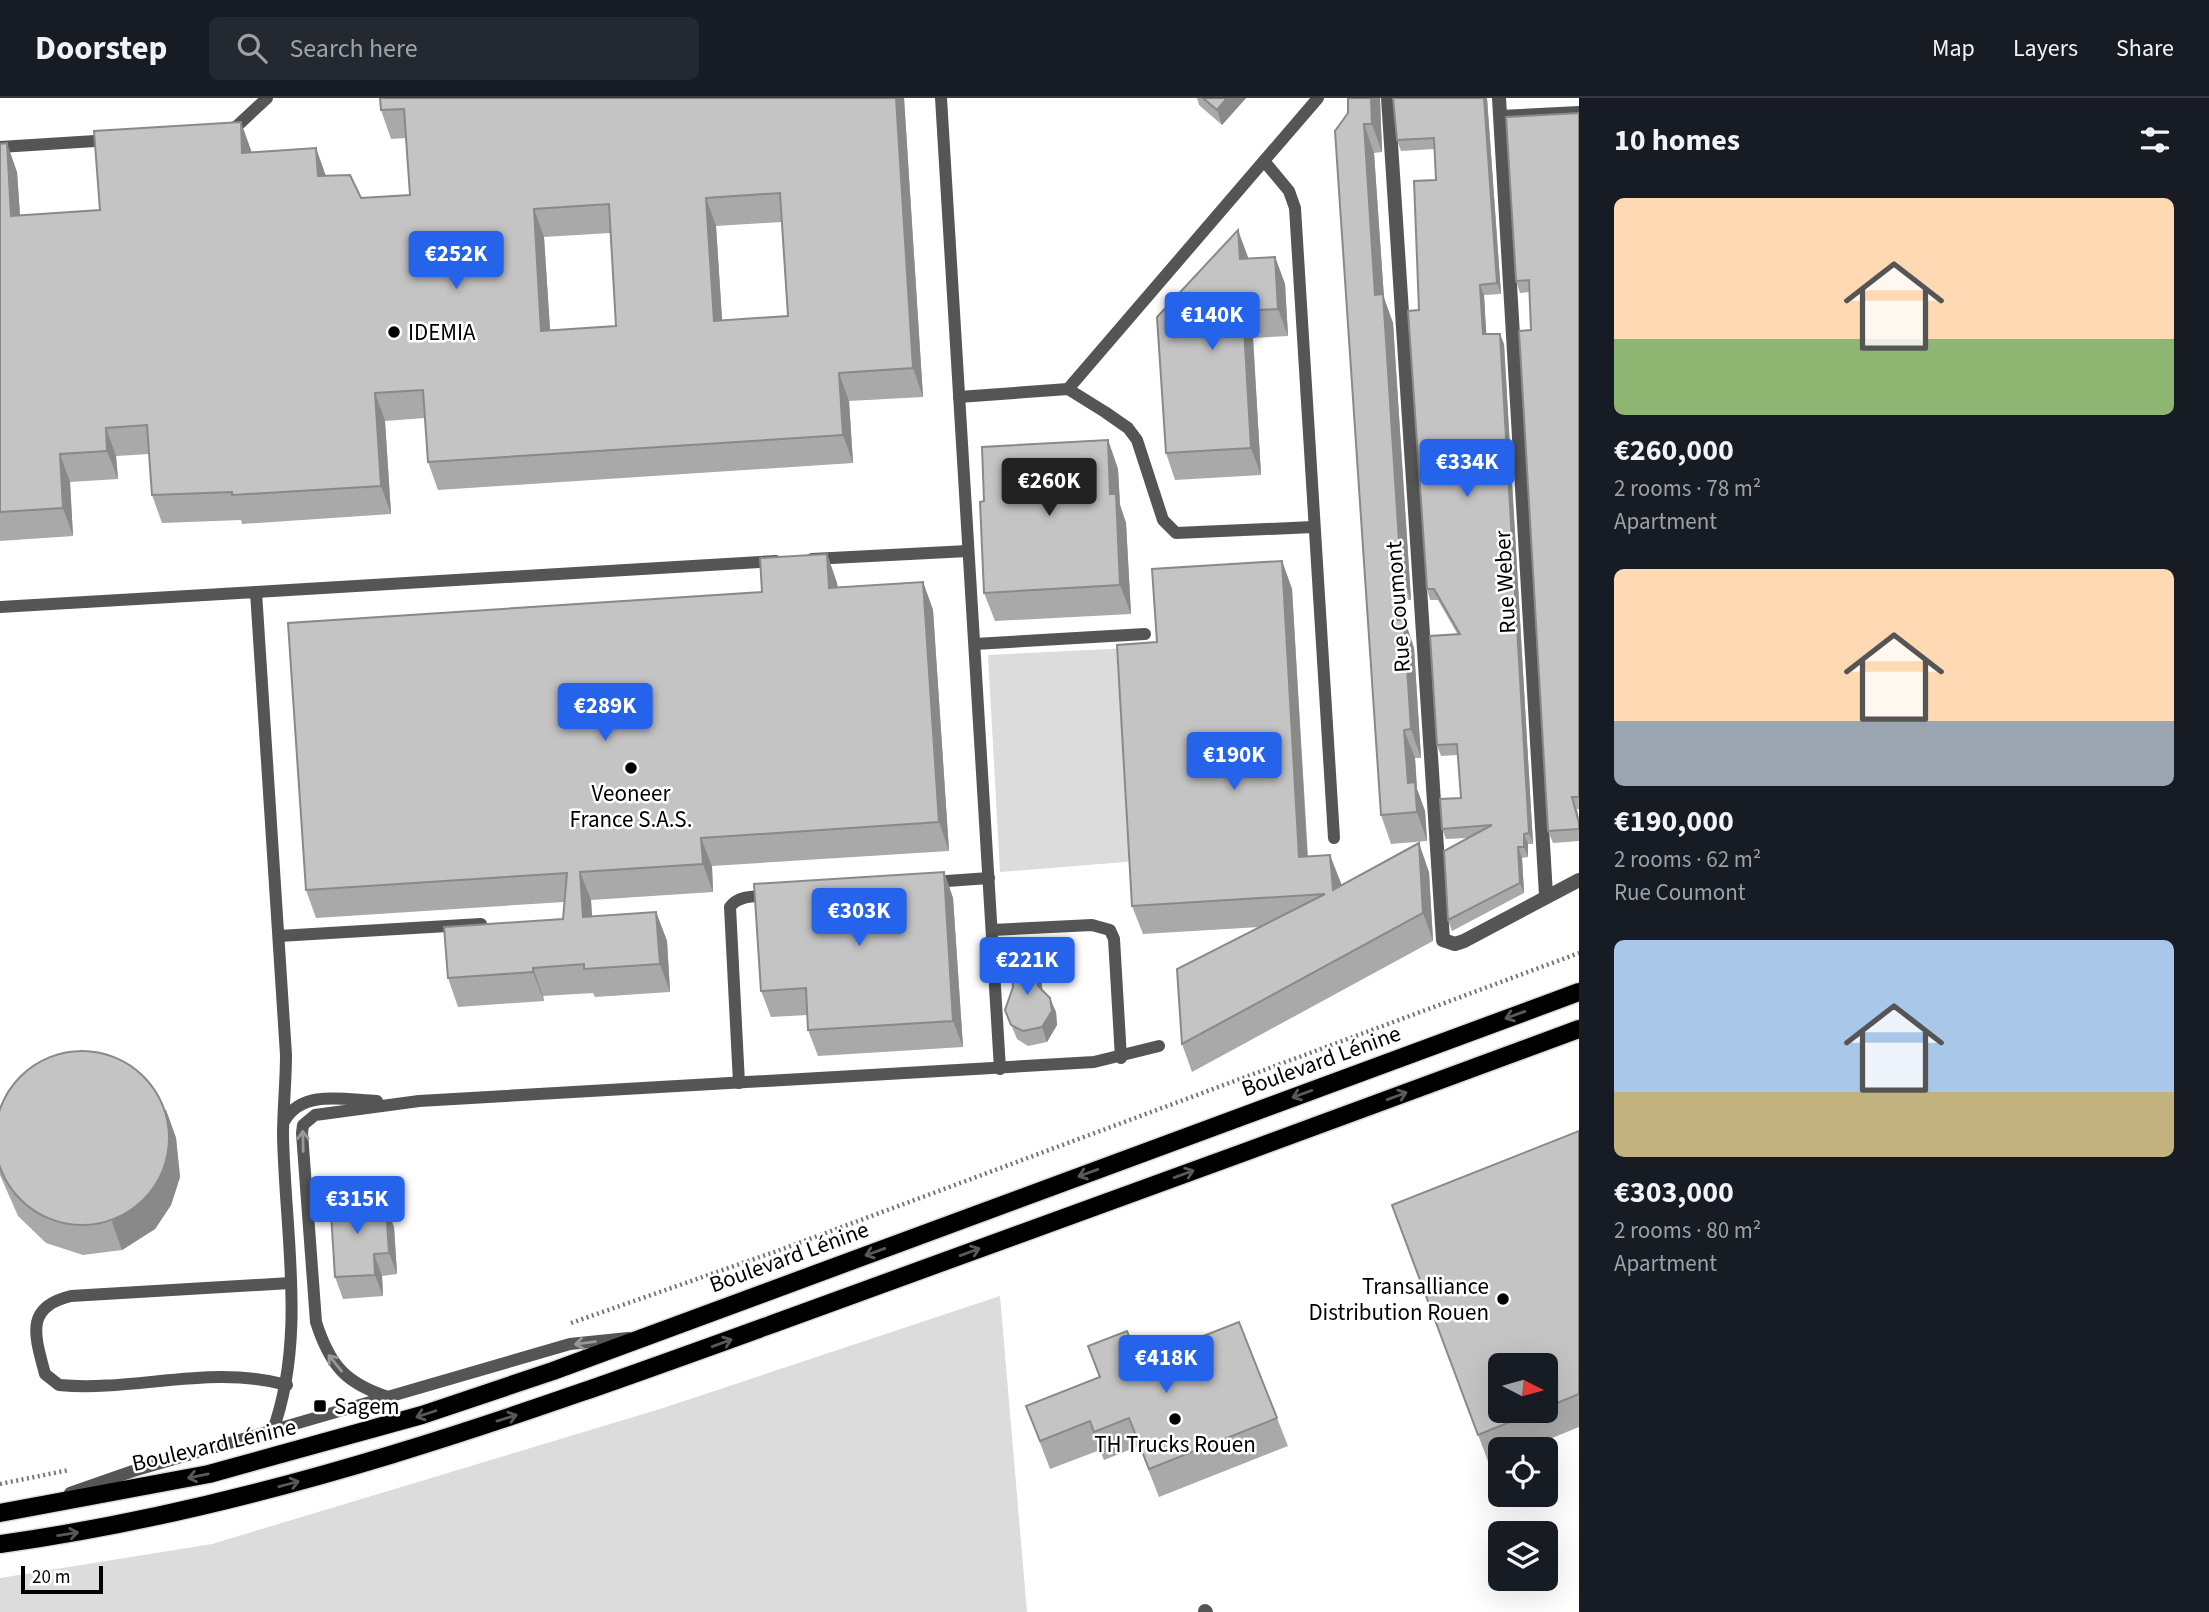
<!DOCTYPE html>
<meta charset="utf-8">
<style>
:root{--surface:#171b24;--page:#242831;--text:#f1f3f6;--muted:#9ea1a6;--line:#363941;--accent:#2563eb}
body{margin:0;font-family:"Source Sans 3",sans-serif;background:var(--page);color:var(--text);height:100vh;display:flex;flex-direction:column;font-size:26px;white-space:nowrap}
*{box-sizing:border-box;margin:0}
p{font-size:23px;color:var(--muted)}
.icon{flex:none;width:38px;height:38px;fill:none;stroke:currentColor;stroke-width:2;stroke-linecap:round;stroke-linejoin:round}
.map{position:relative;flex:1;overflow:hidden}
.details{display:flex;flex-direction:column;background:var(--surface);width:630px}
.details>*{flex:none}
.needle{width:46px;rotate:96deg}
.tools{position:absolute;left:1488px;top:1255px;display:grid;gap:14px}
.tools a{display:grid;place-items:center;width:70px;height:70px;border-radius:10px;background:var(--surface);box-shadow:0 7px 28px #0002;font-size:35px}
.scale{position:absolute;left:21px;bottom:18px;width:82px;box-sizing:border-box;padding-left:7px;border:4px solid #000;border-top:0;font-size:19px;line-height:24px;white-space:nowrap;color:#000;-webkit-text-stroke:5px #fff;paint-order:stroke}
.price{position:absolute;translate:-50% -60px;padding:0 16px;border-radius:7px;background:var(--accent);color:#fff;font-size:23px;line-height:46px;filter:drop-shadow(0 2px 4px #0008)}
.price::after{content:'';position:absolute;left:50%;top:42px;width:21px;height:16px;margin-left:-10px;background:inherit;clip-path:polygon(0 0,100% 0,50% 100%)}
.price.on{background:#222;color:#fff}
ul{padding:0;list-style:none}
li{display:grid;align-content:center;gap:14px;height:371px;padding:0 35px}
li span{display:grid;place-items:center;height:217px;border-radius:10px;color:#555}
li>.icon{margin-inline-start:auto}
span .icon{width:126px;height:126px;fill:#fffc;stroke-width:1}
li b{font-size:30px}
h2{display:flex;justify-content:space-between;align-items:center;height:84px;padding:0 35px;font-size:30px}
header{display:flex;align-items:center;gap:42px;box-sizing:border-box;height:98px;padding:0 35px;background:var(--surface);border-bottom:2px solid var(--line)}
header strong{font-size:33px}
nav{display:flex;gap:38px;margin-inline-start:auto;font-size:24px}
.search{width:490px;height:63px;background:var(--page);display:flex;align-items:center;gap:18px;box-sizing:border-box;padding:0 24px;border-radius:10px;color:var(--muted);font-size:26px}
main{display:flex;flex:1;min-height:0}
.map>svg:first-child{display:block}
</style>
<header>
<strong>Doorstep</strong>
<div class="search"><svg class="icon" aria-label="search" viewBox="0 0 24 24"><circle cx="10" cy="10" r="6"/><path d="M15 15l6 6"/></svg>Search here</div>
<nav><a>Map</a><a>Layers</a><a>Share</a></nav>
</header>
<main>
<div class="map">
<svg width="1579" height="1514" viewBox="0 0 1579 1514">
<rect width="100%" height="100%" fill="#fff"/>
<!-- green -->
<g fill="#dcdcdc">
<polygon points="1130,550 1138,763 1000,774 988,557"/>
<polygon points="1000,1198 1027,1514 0,1514 0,1480 212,1446 660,1311"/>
</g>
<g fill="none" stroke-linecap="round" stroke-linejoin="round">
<!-- primary casing -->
<g stroke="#dbdbdb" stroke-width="21">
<g id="primary">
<polyline points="0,1415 209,1376 422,1317 553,1273 1579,894"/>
<path d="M0,1446C269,1409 524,1316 778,1224C1046,1128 1312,1029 1579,931"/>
</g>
</g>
<!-- path -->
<g stroke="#777" stroke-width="4.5" stroke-dasharray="2 3.5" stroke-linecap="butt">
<polyline points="571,1225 780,1152 1579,855"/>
<polyline points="0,1386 69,1372"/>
</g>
<!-- lane -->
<g stroke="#555" stroke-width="12">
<polyline points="941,0 1000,971"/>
<polyline points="1500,18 1579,14"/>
<polyline points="227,32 237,28 267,0"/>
<polyline points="0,49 111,42"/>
<polyline points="1264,63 1289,93 1295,110 1334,740"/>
<polyline points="1068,291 1318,0"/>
<polyline points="959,299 1068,291 1105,314 1128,330 1137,342 1163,422 1176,435 1313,429"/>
<polyline points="812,461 968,453"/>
<polyline points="256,494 776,463"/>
<path d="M0,509L256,494L286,957C286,984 283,1011 283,1037C285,1137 307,1240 272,1335"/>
<polyline points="975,546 1145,536"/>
<polyline points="933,784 989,780"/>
<polyline points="992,832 1092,827 1110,832 1114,841 1121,960"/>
<polyline points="279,838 481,826"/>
<path d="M739,985L730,809C739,796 758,799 772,797"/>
<path d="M285,1022C303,991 346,1002 377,1003"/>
<path d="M287,1287C211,1266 135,1294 59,1287L45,1276C35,1238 24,1209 71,1198L290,1185"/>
<path d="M391,1300C346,1286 330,1268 316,1224L302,1035L303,1027L315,1017L419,1003L1094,964L1159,948"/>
<polyline points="70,1395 133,1373 570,1246 628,1240"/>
</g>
<!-- street -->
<g stroke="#555" stroke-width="14">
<polyline points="1388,0 1443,842 1455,846 1464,843 1579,782"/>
<polyline points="1499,0 1546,797"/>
<polyline points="1205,1513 1206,1514"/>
</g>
<!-- primary -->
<use href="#primary" stroke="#000" stroke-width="18"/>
</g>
<!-- wall -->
<g fill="#a9a9a9" fill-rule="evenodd">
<path d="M380,0H904L923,299L849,303L853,365L438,392L428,364L425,320L385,323L391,416L242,426L241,422L162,425L152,397L149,356L116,358L118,381L70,384L73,438L0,443V46L17,74L20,118L100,112L251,52V54L326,78L361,100L410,97L406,40L391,41L381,12ZM782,124L788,218L722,222L716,128ZM610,135L616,228L550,233L544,139Z"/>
<polygon points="1197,0 1246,0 1222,27 1199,7"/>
<polygon points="1380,0 1382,54 1374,55 1384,200 1393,225 1411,502 1404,502 1406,526 1414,550 1421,660 1415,660 1417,691 1425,713 1427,743 1391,746 1381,717 1335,33"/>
<polygon points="1487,0 1501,196 1484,197 1486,236 1504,246 1533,746 1528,746 1528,759 1522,760 1524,795 1452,833 1448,822 1468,740 1446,741 1442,731 1461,700 1458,657 1441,658 1437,647 1458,537 1438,502 1430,502 1427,491 1419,212 1436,82 1434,51 1401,53 1397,42"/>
<polygon points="1579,15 1579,711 1577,711 1579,720 1579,743 1553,745 1548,733 1530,194 1520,195 1516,183"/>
<polygon points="1248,159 1248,161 1275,159 1285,186 1288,238 1253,240 1261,377 1175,382 1166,355"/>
<polygon points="1108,342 1118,371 1120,407 1126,425 1131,516 995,523 984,495 984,403"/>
<polygon points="827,456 837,485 838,489 923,484 933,512 949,753 712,768 713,794 591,802 592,819 656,814 667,843 670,894 595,899 593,895 543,898 544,903 458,909 448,880 563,821 564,804 316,820 306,792 762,494"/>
<polygon points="1282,463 1292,491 1308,758 1341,785 1341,787 1429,774 1433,843 1192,974 1182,946 1260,829 1143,836 1132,808 1157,544"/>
<polygon points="944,774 953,800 963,949 818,958 808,932 807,917 771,919 761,893"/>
<polygon points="1035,858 1041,872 1042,892 1056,914 1057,927 1047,944 1028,948 1017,941 1005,912"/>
<polygon points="0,1008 166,1012 176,1040 180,1079 171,1107 155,1131 122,1152 83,1157 46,1145 18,1118 0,1077"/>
<path d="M1579,1033V1329L1525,1351H1500V1361L1489,1366L1392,1107ZM1545,1267V1312H1500Z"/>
<polygon points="362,1108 394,1129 397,1176 382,1178 383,1198 343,1201 335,1179"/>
<polygon points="1088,1248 1139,1263 1277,1320 1288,1348 1159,1399 1139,1348 1104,1362 1100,1352 1050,1371 1026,1308 1099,1279"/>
</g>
<!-- shaded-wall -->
<g fill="#898989">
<polygon points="896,0 904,0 923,299 913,270"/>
<polygon points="1227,0 1246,0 1222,27 1217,12"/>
<polygon points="1371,0 1380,0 1382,54 1372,26"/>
<polygon points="1484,0 1487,0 1501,196 1497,185"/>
<polygon points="241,24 251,52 253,83 242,55"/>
<polygon points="1364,26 1374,55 1384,200 1393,225 1411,502 1401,474 1375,197"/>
<polygon points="7,45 17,74 22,146 11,118"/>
<polygon points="316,50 326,78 318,78"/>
<polygon points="706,100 716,128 724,251 714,223"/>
<polygon points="534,111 544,139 552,261 541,233"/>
<polygon points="1238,132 1248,159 1250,188 1240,161"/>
<polygon points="1275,159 1285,186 1288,238 1278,211"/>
<polygon points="1480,187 1484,197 1487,247 1483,236"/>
<polygon points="1243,213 1253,240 1261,377 1251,350"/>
<polygon points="1500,236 1504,246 1533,746 1529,735"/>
<polygon points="839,275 849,303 853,365 843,337"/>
<polygon points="375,295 385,323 391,416 381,388"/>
<polygon points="106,330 116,358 118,381 107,353"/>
<polygon points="1108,342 1118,371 1120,407 1126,425 1131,516 1120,487 1110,396"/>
<polygon points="60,356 70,384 73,438 63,410"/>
<polygon points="827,456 837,485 840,518 829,490"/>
<polygon points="1282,463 1292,491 1309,787 1299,759"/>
<polygon points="1394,474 1404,502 1406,526 1414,550 1421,660 1411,631 1397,522"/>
<polygon points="923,484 933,512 949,753 939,724"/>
<polygon points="1404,632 1415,660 1417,691 1425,713 1427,743 1417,714 1408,685"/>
<polygon points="1524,736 1528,746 1528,759 1524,749"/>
<polygon points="701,740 712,768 713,794 703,766"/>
<polygon points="1419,745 1429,774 1433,843 1423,815"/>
<polygon points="1518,749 1522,760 1524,795 1520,785"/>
<polygon points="1330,757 1341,785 1343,820 1333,792"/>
<polygon points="580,774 591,802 594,848 583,819"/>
<polygon points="944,774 953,800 963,949 953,923"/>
<polygon points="656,814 667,843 670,894 660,866"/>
<polygon points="1035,858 1041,872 1043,902 1038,888"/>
<polygon points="533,870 543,898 544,903 533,874"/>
<polygon points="1050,900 1056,914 1057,927 1047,944 1042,929"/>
<polygon points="166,1012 176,1040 180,1079 171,1107 155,1131 122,1152 112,1124"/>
<polygon points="386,1107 394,1129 397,1176 389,1155"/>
<polygon points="374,1156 382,1178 383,1198 375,1177"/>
</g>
<!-- building -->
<g fill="#c4c4c4" stroke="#898989" stroke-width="2" fill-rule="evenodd">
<path d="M380,0H896L913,270L839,275L843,337L428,364L423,292L375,295L381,388L232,397V394L152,397L147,327L106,330L107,353L60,356L63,410L0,414V46L7,45L11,118L100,112L94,33L241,24L242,55L316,50L318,78L350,77L361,100L410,97L404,11L381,12ZM780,95L788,218L714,223L706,100ZM609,106L616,228L541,233L534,111Z"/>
<polygon points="1203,0 1227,0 1217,12"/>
<polygon points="1348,0 1371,0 1372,26 1364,26 1375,197 1383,196 1401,474 1394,474 1397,522 1404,522 1411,631 1404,632 1408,685 1415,684 1417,714 1381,717 1335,33 1348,15"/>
<polygon points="1393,0 1484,0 1497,185 1480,187 1483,236 1500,236 1529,735 1524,736 1524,749 1518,749 1520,785 1448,822 1444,753 1492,727 1442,731 1440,701 1461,700 1457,646 1437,647 1430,538 1460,536 1434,491 1427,491 1408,213 1419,212 1414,83 1436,82 1434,40 1397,42"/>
<polygon points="1579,15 1579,699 1572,699 1579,725 1579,731 1548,733 1519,233 1531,232 1529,182 1516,183 1506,19"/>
<polygon points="1238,132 1240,161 1275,159 1278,211 1243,213 1251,350 1166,355 1157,219"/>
<polygon points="1108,342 1110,396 1116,396 1120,487 984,495 980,404 984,403 982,349"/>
<polygon points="827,456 829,490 923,484 939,724 701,740 703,766 580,774 583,819 656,814 660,866 584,871 584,866 533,870 533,874 448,880 444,829 563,821 567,775 306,792 288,525 762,494 760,460"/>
<polygon points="1282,463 1299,759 1330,757 1333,792 1419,745 1423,815 1182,946 1177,871 1325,796 1132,808 1117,547 1157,544 1152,471"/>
<polygon points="944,774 953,923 808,932 806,890 761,893 754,786"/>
<polygon points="1035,858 1038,888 1050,900 1052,913 1042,929 1023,933 1011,927 1005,912 1013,889 1011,860"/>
<circle cx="82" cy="1040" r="87"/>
<polygon points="1579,1033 1579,1296 1545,1310 1545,1267 1500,1267 1500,1312 1539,1312 1478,1337 1392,1107"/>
<polygon points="358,1097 359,1108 386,1107 389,1155 374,1156 375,1177 335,1179 330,1099"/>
<polygon points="1239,1224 1277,1320 1149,1371 1129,1320 1094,1334 1090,1323 1040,1343 1026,1308 1100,1279 1088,1248 1127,1233 1139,1263"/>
</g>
<!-- one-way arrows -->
<defs><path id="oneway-shaft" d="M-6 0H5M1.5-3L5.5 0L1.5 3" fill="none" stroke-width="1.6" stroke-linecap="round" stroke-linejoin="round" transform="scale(1.75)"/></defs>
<g stroke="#595959">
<use href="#oneway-shaft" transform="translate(1515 917) rotate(160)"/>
<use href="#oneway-shaft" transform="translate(1302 996) rotate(160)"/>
<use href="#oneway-shaft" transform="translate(1397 998) rotate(-20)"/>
<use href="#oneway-shaft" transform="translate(1088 1075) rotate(160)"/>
<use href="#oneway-shaft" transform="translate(1184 1076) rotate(-20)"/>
<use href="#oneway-shaft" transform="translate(875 1154) rotate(160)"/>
<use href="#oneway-shaft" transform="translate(970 1154) rotate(-20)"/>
<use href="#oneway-shaft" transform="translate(722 1245) rotate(-20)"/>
<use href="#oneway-shaft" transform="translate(426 1316) rotate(162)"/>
<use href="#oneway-shaft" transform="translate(507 1320) rotate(-17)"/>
<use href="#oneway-shaft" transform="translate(198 1378) rotate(168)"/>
<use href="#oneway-shaft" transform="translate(289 1386) rotate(-15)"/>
<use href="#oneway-shaft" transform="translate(68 1436) rotate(-9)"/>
</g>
<g stroke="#999">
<use href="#oneway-shaft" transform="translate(303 1043) rotate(-91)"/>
<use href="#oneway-shaft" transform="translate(585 1245) rotate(173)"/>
<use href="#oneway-shaft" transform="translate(335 1265) rotate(-129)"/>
</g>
<!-- markers -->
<g fill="#000" stroke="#fff" stroke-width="2.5">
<circle cx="394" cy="234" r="7"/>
<circle cx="631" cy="670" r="7"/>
<circle cx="1503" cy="1201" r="7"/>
<rect x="313" y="1301" width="14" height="14" rx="3.5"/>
<circle cx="1175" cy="1321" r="7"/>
</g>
<g text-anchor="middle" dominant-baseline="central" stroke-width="5" stroke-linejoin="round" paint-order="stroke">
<!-- poi labels -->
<g font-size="23" fill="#000" stroke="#fff" text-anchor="start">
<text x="408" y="234">IDEMIA</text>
<text x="631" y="695" text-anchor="middle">Veoneer<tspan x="631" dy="26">France S.A.S.</tspan></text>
<text x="1489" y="1188" text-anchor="end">Transalliance<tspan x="1489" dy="26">Distribution Rouen</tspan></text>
<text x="334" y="1308">Sagem</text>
<text x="1175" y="1346" text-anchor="middle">TH Trucks Rouen</text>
</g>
<!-- street labels -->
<g font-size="23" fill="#000" stroke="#fff">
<text transform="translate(1505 484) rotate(-93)">Rue Weber</text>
<text transform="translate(1398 509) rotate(-94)">Rue Coumont</text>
<text transform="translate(1321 963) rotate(-20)">Boulevard Lénine</text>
<text transform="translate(789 1159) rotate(-20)">Boulevard Lénine</text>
<text transform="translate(214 1347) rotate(-13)">Boulevard Lénine</text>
</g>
</g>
</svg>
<div class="tools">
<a><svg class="needle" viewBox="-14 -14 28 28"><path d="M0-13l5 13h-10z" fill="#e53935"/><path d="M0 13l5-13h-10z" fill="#9ea1a6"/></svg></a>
<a><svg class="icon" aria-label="locate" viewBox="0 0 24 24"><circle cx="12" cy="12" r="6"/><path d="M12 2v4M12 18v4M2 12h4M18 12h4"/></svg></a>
<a><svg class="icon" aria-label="layers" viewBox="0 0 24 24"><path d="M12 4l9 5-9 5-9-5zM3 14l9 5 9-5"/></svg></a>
</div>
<div class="scale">20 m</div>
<b class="price" style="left:456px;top:193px">€252K</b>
<b class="price" style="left:1212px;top:254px">€140K</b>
<b class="price" style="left:1467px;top:401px">€334K</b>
<b class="price on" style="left:1049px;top:420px">€260K</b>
<b class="price" style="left:605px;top:645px">€289K</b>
<b class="price" style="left:1234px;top:694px">€190K</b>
<b class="price" style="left:859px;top:850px">€303K</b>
<b class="price" style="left:1027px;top:899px">€221K</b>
<b class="price" style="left:357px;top:1138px">€315K</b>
<b class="price" style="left:1166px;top:1297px">€418K</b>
</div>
<section class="details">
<h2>10 homes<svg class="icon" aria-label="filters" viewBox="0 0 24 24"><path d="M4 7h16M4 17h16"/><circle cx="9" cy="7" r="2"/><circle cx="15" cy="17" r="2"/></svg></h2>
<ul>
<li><span style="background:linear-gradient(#ffd9b3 65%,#8fb573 0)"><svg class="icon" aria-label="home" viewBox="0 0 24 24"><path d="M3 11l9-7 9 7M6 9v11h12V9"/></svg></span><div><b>€260,000</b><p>2 rooms · 78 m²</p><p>Apartment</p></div></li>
<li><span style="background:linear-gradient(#ffd9b3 70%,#9aa5b1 0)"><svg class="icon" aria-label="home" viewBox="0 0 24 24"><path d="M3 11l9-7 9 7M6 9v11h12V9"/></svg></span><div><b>€190,000</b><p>2 rooms · 62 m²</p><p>Rue Coumont</p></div></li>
<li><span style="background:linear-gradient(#a9c7e8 70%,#c2b280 0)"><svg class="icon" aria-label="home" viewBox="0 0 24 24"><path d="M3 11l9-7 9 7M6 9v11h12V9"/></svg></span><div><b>€303,000</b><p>2 rooms · 80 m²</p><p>Apartment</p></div></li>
</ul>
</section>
</main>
